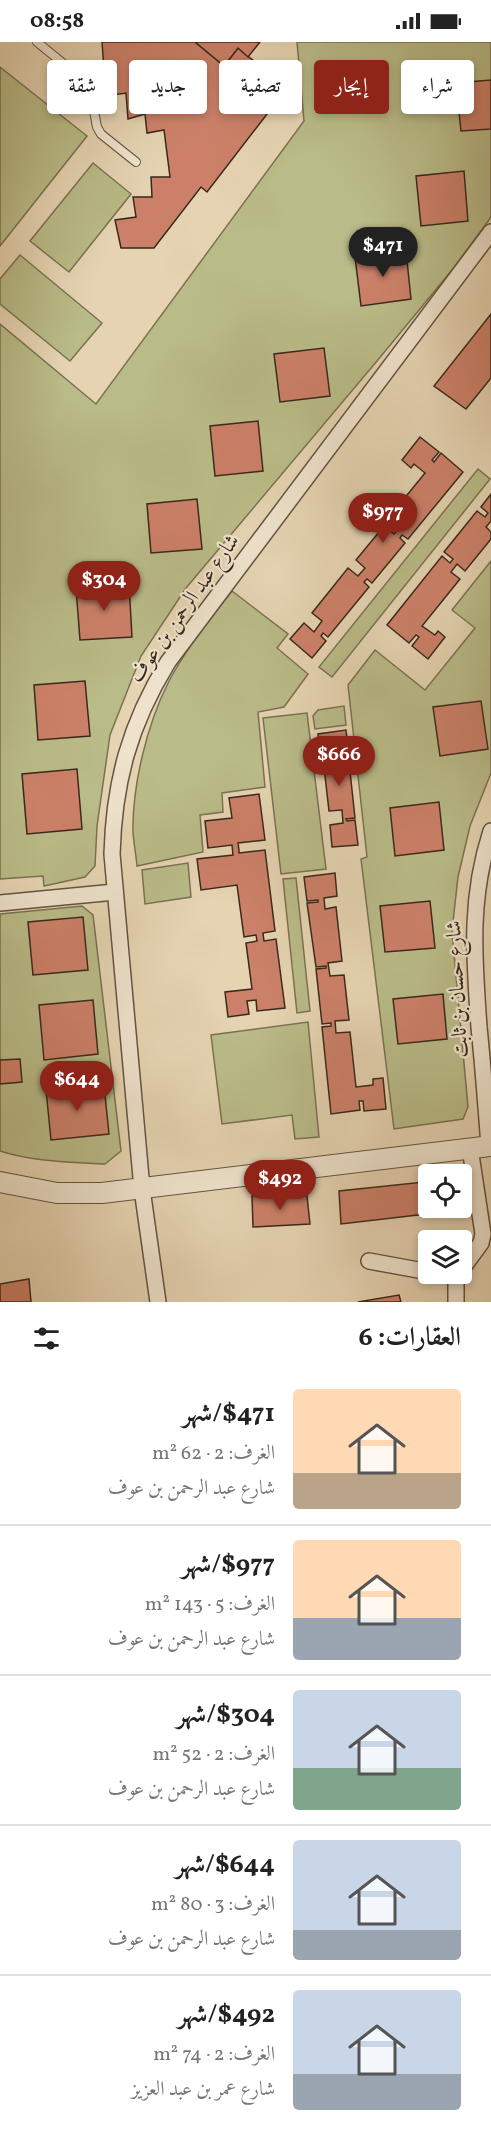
<!DOCTYPE html>
<html lang="ar">
<meta charset="utf-8">
<style>
:root{--surface:#fff;--page:#f6f6f6;--text:#222;--muted:#767676;--line:#e0e0e0;--accent:#8f2418}
body{margin:0;font-family:Vollkorn,Amiri,serif;background:var(--page);color:var(--text);direction:rtl;height:100vh;display:flex;flex-direction:column;font-size:22px;white-space:nowrap}
*{box-sizing:border-box;margin:0}
p{font-size:20px;color:var(--muted)}
.icon{flex:none;width:33px;height:33px;fill:none;stroke:currentColor;stroke-width:2;stroke-linecap:round;stroke-linejoin:round}
.map{position:relative;height:1260px;overflow:hidden;direction:ltr}
.panel{display:flex;flex-direction:column;background:var(--surface);flex:1}
.panel>*{flex:none}
.top-card{position:absolute;left:18px;top:18px;width:456px;height:54px;direction:rtl;display:flex;gap:12px}
.buttons{position:absolute;left:418px;top:1122px;display:grid;gap:12px}
.buttons a{display:grid;place-items:center;width:54px;height:54px;border-radius:6px;background:var(--surface);box-shadow:0 3px 9px #0003;font-size:30px}
.price{position:absolute;translate:-50% -51px;padding:0 14px;border-radius:21px;background:var(--accent);color:#fff;font-size:20px;line-height:39px;filter:drop-shadow(0 2px 3px #0008)}
.price::after{content:'';position:absolute;left:50%;top:36px;width:18px;height:14px;margin-left:-9px;background:inherit;clip-path:polygon(0 0,100% 0,50% 100%)}
.price.selected{background:#222;color:#fff}
ul{padding:0;list-style:none}
li{display:flex;align-items:center;gap:18px;height:150px;padding:0 30px}
li+li{border-top:2px solid var(--line)}
li span{display:grid;place-items:center;flex:none;width:168px;height:120px;border-radius:6px;color:#555}
li>.icon{margin-inline-start:auto}
span .icon{width:72px;height:72px;fill:#fffc;stroke-width:1}
li b{font-size:26px}
h2{display:flex;justify-content:space-between;align-items:center;height:72px;padding:0 30px;font-size:26px}
.pill{padding:0 21px;border-radius:6px;background:var(--surface);box-shadow:0 3px 9px #0003;font-size:21px;line-height:54px}
.pill.selected{background:var(--accent);color:#fff}
.status{display:flex;justify-content:space-between;align-items:center;height:42px;padding:0 30px;background:var(--surface);direction:ltr}
.status svg{height:16px;fill:currentColor}
.map>svg:first-child{display:block}
</style>
<div class="status"><b>08:58</b><svg viewBox="0 0 49 12"><path d="M0 12V9h3v3zM5 12V6h3v6zM10 12V3h3v9zM15 12V0h3v12zM26 1h20v11H26zM47 4h2v5h-2z"/></svg></div>
<div class="map">
<svg width="491" height="1260" viewBox="0 0 491 1260">
<rect width="100%" height="100%" fill="#e5d3b1"/>
<filter id="stains"><feTurbulence type="fractalNoise" baseFrequency=".00333" numOctaves="4"/><feColorMatrix values="0 0 0 0 .2 0 0 0 0 .09 0 0 0 0 .02 0 0 0 .5 -.17"/></filter>
<radialGradient id="worn" r=".72"><stop offset=".6" stop-color="#630" stop-opacity="0"/><stop offset="1" stop-color="#630" stop-opacity=".3"/></radialGradient>
<!-- green -->
<g fill="#b9bb88" stroke="#7a7252" stroke-width="1.5">
<polygon points="297,0 491,0 491,174 489,178 452,228 377,319 186,546 141,614 110,693 97,784 95,824 85,835 44,844 43,834 0,837 0,282 96,362 304,79"/>
<polygon points="0,25 87,94 0,204"/>
<polygon points="93,121 131,152 69,230 30,199"/>
<polygon points="20,213 102,281 70,319 0,262 0,237"/>
<polygon points="478,427 490,437 332,635 319,625"/>
<polygon points="491,519 491,731 470,784 458,835 452,889 468,1065 463,1077 394,1087 361,817 367,815 348,643 375,608 425,648 475,586 452,568"/>
<path d="M232,549L288,592L277,606L308,632L284,665L258,670L265,745L222,751L223,770L200,773L203,810L137,824C136,813 134,802 133,791C132,744 147,682 169,639C186,607 210,577 232,549Z"/>
<polygon points="344,664 346,683 315,687 313,674 318,668"/>
<polygon points="307,671 326,827 281,832 263,676"/>
<polygon points="188,821 191,855 145,862 142,828"/>
<polygon points="296,836 310,969 297,971 283,837"/>
<path d="M82,864L93,873L121,1109L105,1122C70,1120 34,1120 0,1109V872Z"/>
<polygon points="308,980 319,1095 295,1097 292,1073 222,1082 211,993"/>
</g>
<!-- building -->
<g fill="#cc8069" stroke="#3a281b" stroke-width="1.5">
<polygon points="102,0 195,0 224,24 238,6 287,46 207,150 201,145 154,206 121,206 115,178 136,175 133,155 152,155 151,135 170,135 164,88 147,91 145,72 128,77 126,51 106,54"/>
<polygon points="195,0 260,0 248,15 238,6 224,24"/>
<polygon points="491,38 491,87 461,89 456,41"/>
<polygon points="464,129 468,179 421,184 416,134"/>
<polygon points="406,209 411,257 361,264 355,215"/>
<polygon points="491,272 491,336 466,367 434,344"/>
<polygon points="324,306 330,354 280,360 274,312"/>
<polygon points="258,379 263,429 215,434 210,384"/>
<polygon points="420,395 439,410 432,418 434,420 441,411 463,430 408,497 402,493 400,496 405,501 372,541 367,537 364,540 369,545 328,595 323,591 321,594 326,599 312,616 290,597 304,581 314,590 322,579 312,571 348,526 358,534 365,526 356,518 384,484 394,492 401,483 390,474 425,431 414,422 411,426 402,418"/>
<polygon points="491,452 491,479 486,485 491,490 491,497 465,529 457,522 451,530 460,537 422,584 435,593 438,589 445,595 428,617 412,604 419,595 416,593 409,601 387,583 442,514 450,521 453,517 444,510 477,469 485,475 488,471 481,465"/>
<polygon points="197,457 202,507 151,511 147,462"/>
<polygon points="129,542 132,595 80,598 76,546"/>
<polygon points="85,639 90,694 38,698 34,643"/>
<polygon points="481,659 488,707 440,714 433,665"/>
<polygon points="346,688 349,718 340,721 349,720 355,776 346,777 347,779 355,778 358,803 332,805 330,783 343,781 342,768 329,769 324,725 334,724 333,713 320,714 318,692"/>
<polygon points="77,727 82,787 27,792 22,732"/>
<polygon points="259,752 265,798 238,801 239,808 239,811 265,808 275,889 263,891 264,899 276,897 285,966 257,969 256,958 247,959 249,972 228,975 225,950 252,947 246,901 257,899 256,893 244,895 237,843 201,848 197,817 233,813 232,803 208,806 205,779 232,776 229,756"/>
<polygon points="439,760 444,808 395,814 390,766"/>
<polygon points="335,831 337,854 324,856 325,867 336,865 342,919 328,921 330,934 344,933 349,978 335,979 336,991 350,990 356,1045 373,1043 373,1037 383,1036 386,1067 364,1069 363,1059 359,1059 360,1068 331,1072 322,985 331,984 331,981 322,982 316,927 326,926 326,924 316,925 307,861 318,860 318,858 307,859 304,835"/>
<polygon points="430,859 435,906 385,910 380,864"/>
<polygon points="83,875 88,928 33,933 28,880"/>
<polygon points="443,952 447,997 398,1002 393,957"/>
<polygon points="93,958 98,1012 44,1018 39,963"/>
<polygon points="20,1017 22,1040 0,1042 0,1018"/>
<polygon points="104,1043 109,1092 51,1098 46,1048"/>
<polygon points="424,1140 426,1172 341,1182 339,1149"/>
<polygon points="252,1154 307,1154 310,1182 253,1185"/>
<polygon points="29,1237 31,1260 0,1260 0,1242"/>
<polygon points="399,1253 401,1260 358,1260"/>
</g>
<g fill="none" stroke-linecap="round" stroke-linejoin="round">
<!-- service casing -->
<g stroke="#655340" stroke-width="10">
<polyline id="service" points="37,0 81,36 91,53 97,85 101,92 136,120"/>
</g>
<!-- minor casing -->
<g stroke="#655340" stroke-width="18">
<g id="minor">
<polyline points="0,861 115,850"/>
<path d="M489,1104C486,1064 483,1024 479,985C474,914 469,857 491,789"/>
<polyline points="369,1219 429,1230"/>
<polyline points="462,1227 481,1201 483,1192 470,1106"/>
<path d="M158,1260L142,1147L112,812C114,739 130,682 168,620L491,190"/>
<polyline points="456,1260 456,1234 458,1232"/>
</g>
</g>
<!-- tertiary casing -->
<g stroke="#655340" stroke-width="22">
<polyline id="tertiary" points="0,1140 57,1151 102,1151 491,1104"/>
</g>
<!-- service -->
<use href="#service" stroke="#eee2cc" stroke-width="8"/>
<!-- minor -->
<use href="#minor" stroke="#eee2cc" stroke-width="15"/>
<!-- tertiary -->
<use href="#tertiary" stroke="#eee2cc" stroke-width="20"/>
</g>
<g text-anchor="middle" dominant-baseline="central" stroke-width="4.5" stroke-linejoin="round" paint-order="stroke">
<!-- street labels -->
<g font-size="21" fill="#3a281b" stroke="#eee2cc">
<text transform="translate(185 567) rotate(-55)">شارع عبد الرحمن بن عوف</text>
<text transform="translate(458 947) rotate(-93)">شارع حسان بن ثابت</text>
</g>
</g>
<rect width="100%" height="100%" filter="url(#stains)"/>
<rect width="100%" height="100%" fill="url(#worn)"/>
</svg>
<div class="buttons">
<a><svg class="icon" aria-label="locate" viewBox="0 0 24 24"><circle cx="12" cy="12" r="6"/><path d="M12 2v4M12 18v4M2 12h4M18 12h4"/></svg></a>
<a><svg class="icon" aria-label="layers" viewBox="0 0 24 24"><path d="M12 4l9 5-9 5-9-5zM3 14l9 5 9-5"/></svg></a>
</div>
<b class="price selected" style="left:383px;top:236px">$471</b>
<b class="price" style="left:383px;top:502px">$977</b>
<b class="price" style="left:104px;top:570px">$304</b>
<b class="price" style="left:339px;top:745px">$666</b>
<b class="price" style="left:77px;top:1070px">$644</b>
<b class="price" style="left:280px;top:1169px">$492</b>
<div class="top-card">
<a class="pill">شراء</a>
<a class="pill selected">إيجار</a>
<a class="pill">تصفية</a>
<a class="pill">جديد</a>
<a class="pill">شقة</a>
</div>
</div>
<section class="panel">
<h2>العقارات: 6<svg class="icon" aria-label="filters" viewBox="0 0 24 24"><path d="M4 7h16M4 17h16"/><circle cx="9" cy="7" r="2"/><circle cx="15" cy="17" r="2"/></svg></h2>
<ul>
<li><span style="background:linear-gradient(#ffd9b3 70%,#b9a48a 0)"><svg class="icon" aria-label="home" viewBox="0 0 24 24"><path d="M3 11l9-7 9 7M6 9v11h12V9"/></svg></span><div><b>$471/شهر</b><p>الغرف: 2 · 62 m²</p><p>شارع عبد الرحمن بن عوف</p></div></li>
<li><span style="background:linear-gradient(#ffd9b3 65%,#9aa5b1 0)"><svg class="icon" aria-label="home" viewBox="0 0 24 24"><path d="M3 11l9-7 9 7M6 9v11h12V9"/></svg></span><div><b>$977/شهر</b><p>الغرف: 5 · 143 m²</p><p>شارع عبد الرحمن بن عوف</p></div></li>
<li><span style="background:linear-gradient(#c9d6e8 65%,#7fa58c 0)"><svg class="icon" aria-label="home" viewBox="0 0 24 24"><path d="M3 11l9-7 9 7M6 9v11h12V9"/></svg></span><div><b>$304/شهر</b><p>الغرف: 2 · 52 m²</p><p>شارع عبد الرحمن بن عوف</p></div></li>
<li><span style="background:linear-gradient(#c9d6e8 75%,#9aa5b1 0)"><svg class="icon" aria-label="home" viewBox="0 0 24 24"><path d="M3 11l9-7 9 7M6 9v11h12V9"/></svg></span><div><b>$644/شهر</b><p>الغرف: 3 · 80 m²</p><p>شارع عبد الرحمن بن عوف</p></div></li>
<li><span style="background:linear-gradient(#c9d6e8 70%,#9aa5b1 0)"><svg class="icon" aria-label="home" viewBox="0 0 24 24"><path d="M3 11l9-7 9 7M6 9v11h12V9"/></svg></span><div><b>$492/شهر</b><p>الغرف: 2 · 74 m²</p><p>شارع عمر بن عبد العزيز</p></div></li>
</ul>
</section>
